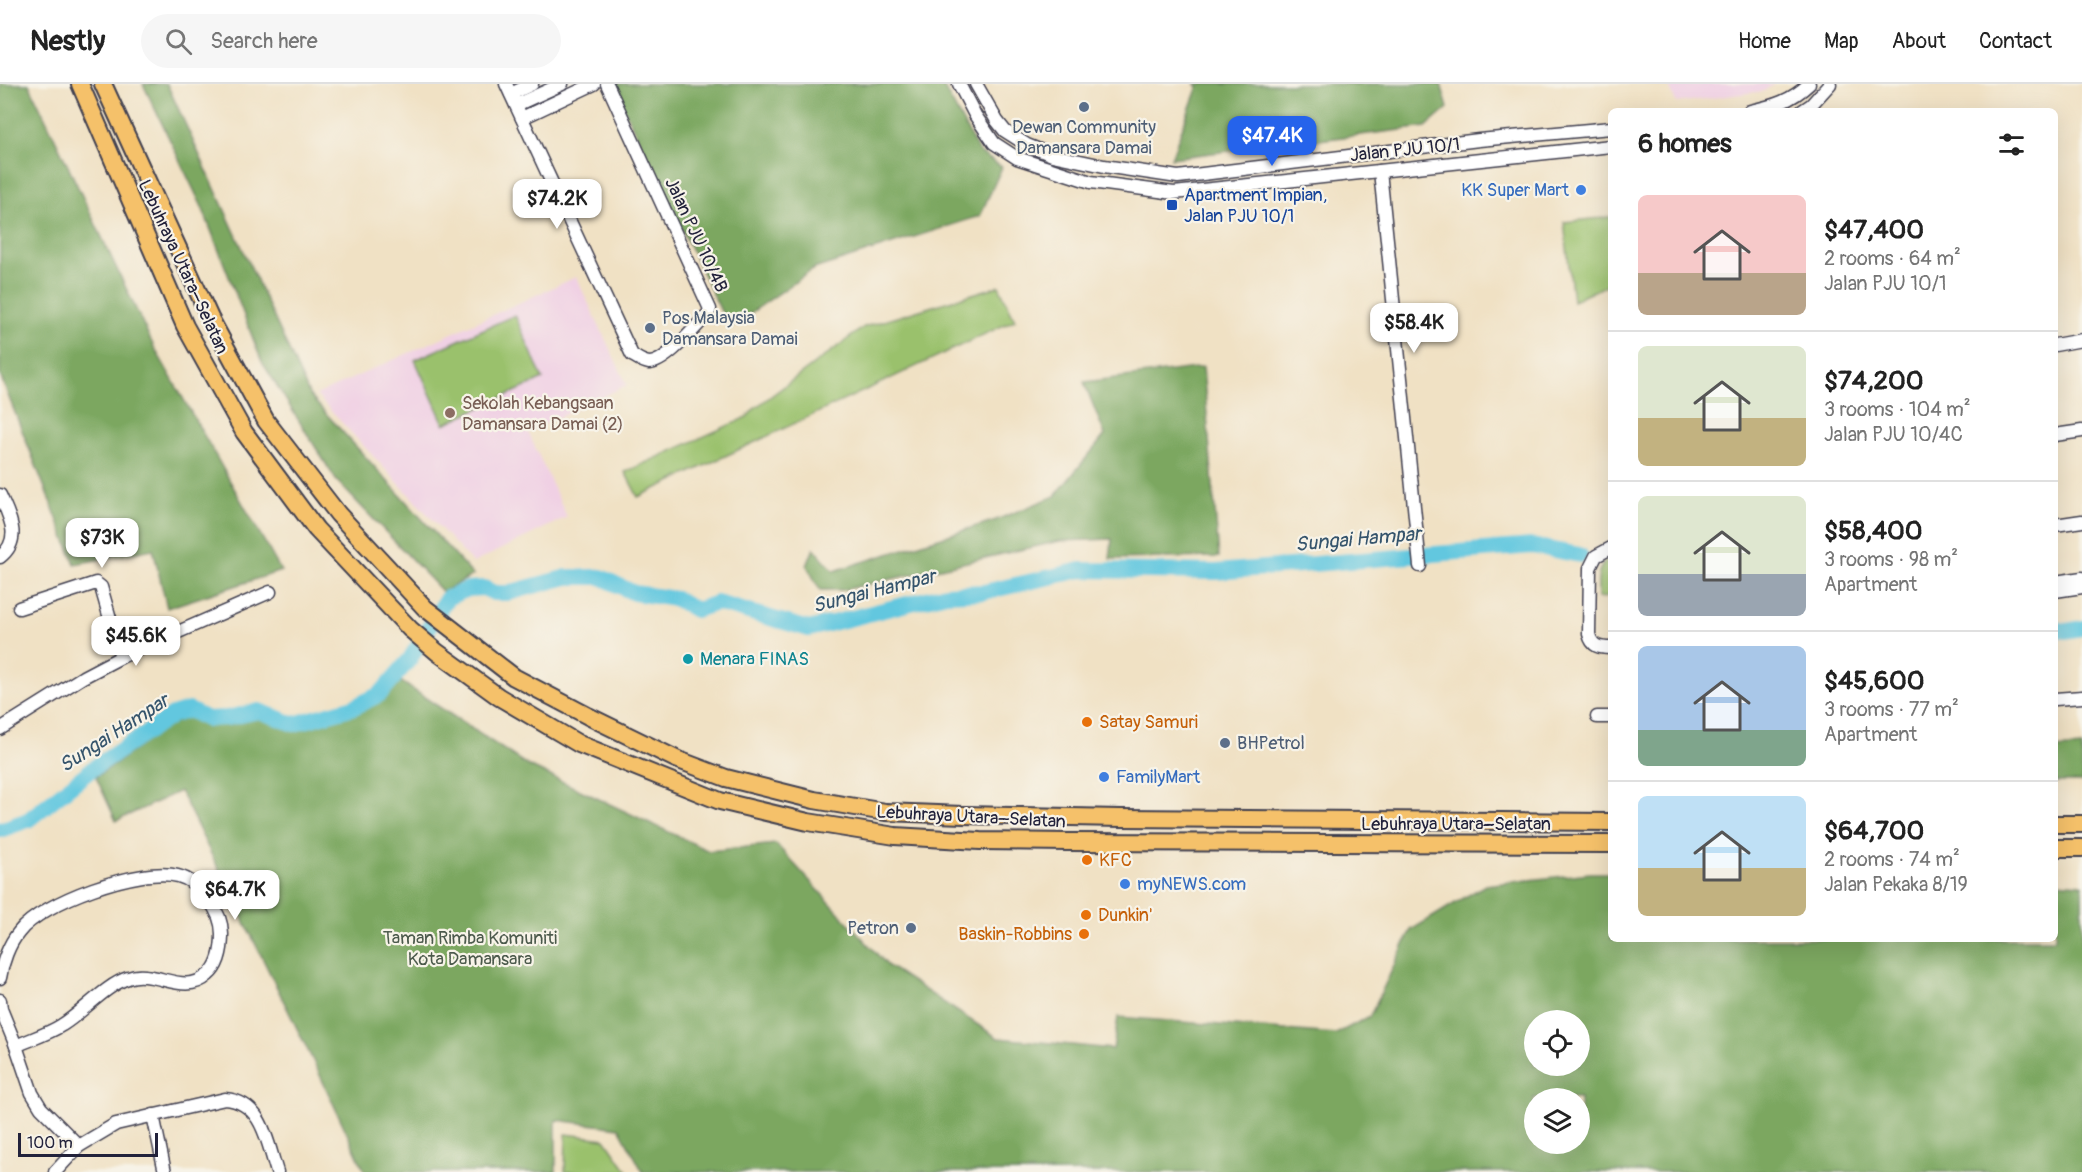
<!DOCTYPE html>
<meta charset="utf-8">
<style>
:root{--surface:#fff;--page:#f6f6f6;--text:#222;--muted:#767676;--line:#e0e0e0;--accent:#2563eb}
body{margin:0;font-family:Pangolin,sans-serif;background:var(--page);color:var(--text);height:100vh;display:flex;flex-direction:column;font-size:22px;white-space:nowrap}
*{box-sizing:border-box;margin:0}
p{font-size:20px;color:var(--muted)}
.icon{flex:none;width:33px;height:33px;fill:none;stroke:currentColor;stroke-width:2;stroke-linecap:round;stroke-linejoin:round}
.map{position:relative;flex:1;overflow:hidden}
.sheet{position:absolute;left:1608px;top:24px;width:450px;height:834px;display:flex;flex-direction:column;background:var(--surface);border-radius:9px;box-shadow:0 6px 24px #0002}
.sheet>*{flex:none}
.tools{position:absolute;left:1524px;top:926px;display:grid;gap:12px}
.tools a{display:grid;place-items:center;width:66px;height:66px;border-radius:50%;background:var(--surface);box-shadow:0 6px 24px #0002;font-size:30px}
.scale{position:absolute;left:18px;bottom:15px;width:140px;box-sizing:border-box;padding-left:6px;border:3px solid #22223b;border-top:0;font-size:16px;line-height:21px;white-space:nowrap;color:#22223b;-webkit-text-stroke:4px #f7f3e8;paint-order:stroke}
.price{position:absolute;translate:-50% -51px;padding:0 14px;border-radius:12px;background:#fff;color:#222;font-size:20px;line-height:39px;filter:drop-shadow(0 2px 3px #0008)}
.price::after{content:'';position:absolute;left:50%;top:36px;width:18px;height:14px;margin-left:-9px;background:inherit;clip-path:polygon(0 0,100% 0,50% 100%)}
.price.current{background:var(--accent);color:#fff}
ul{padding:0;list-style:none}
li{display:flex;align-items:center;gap:18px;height:150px;padding:0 30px}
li+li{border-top:2px solid var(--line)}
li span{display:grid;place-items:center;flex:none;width:168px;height:120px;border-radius:9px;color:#555}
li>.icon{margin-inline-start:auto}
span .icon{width:72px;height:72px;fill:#fffc;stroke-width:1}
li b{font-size:26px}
h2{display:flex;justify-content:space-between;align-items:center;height:72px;padding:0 30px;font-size:26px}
header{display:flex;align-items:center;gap:36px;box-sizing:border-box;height:84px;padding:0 30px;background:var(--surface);border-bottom:2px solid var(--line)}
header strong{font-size:28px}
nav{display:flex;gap:33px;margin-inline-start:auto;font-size:21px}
.search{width:420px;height:54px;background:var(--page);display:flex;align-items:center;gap:15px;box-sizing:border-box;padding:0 21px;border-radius:33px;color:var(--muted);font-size:22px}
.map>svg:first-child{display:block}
</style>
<header>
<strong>Nestly</strong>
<div class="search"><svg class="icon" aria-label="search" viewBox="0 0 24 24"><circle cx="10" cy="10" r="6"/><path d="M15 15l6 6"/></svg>Search here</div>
<nav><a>Home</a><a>Map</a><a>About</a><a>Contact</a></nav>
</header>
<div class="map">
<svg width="2082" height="1088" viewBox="0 0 2082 1088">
<rect width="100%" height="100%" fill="#f7f3e8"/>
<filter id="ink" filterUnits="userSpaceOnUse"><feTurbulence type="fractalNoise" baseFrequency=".0167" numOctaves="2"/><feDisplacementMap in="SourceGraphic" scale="12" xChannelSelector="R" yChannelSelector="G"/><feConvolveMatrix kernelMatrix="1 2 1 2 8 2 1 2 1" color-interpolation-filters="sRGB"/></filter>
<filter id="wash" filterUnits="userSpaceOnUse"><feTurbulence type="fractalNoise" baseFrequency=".008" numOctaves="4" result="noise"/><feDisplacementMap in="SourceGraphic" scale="24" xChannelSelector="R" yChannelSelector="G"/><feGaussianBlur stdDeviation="1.35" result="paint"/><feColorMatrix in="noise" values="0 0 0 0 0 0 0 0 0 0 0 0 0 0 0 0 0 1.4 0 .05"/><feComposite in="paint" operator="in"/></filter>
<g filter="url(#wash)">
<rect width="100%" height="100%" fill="#f0e1c4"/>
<!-- built -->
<g fill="#f0d0e4">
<polygon points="1668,0 1774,0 1764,7 1676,19"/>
<polygon points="576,193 627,301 528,348 567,433 473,479 316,311"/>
</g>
<!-- green -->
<g fill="#9ac16c" stroke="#5e7254" stroke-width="1.5">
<polygon points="1611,133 1611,199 1573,217 1564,138"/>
<polygon points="999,202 1015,236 638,413 625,388 747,333 755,324 864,243"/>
<polygon points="515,231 543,295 444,340 415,276"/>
<path d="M1611,474V513L1598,514C1598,498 1595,482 1611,474Z"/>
<polygon points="566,1050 605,1055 628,1088 565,1088"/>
</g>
<!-- forest -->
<g fill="#7ba760" stroke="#4e644e" stroke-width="1.5" fill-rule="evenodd">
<polygon points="0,0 29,0 154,263 281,487 167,524 153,465 75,480 0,291"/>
<polygon points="143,0 167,0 310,312 473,491 443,508 336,396 262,278 202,123"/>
<polygon points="612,0 942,0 979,68 1002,83 980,132 814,185 729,244"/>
<polygon points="1194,0 1441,0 1448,24 1426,43 1171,74 1198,2"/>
<polygon points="1203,283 1219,473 1110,475 1112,455 1060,457 843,506 820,506 807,482 814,464 834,487 996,436 1055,412 1105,351 1084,298"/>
<path d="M400,597L527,681L709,767L776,760L888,882L998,954L1113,965L1118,933L1336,950L1370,932L1411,846L1485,801L1590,789H1611V855H2055V798L2082,800V1088H643L619,1044L556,1036V1088H365L318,987L180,707L116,737L96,693L171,640L190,632L206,640L228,641L258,634L295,645L357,627L384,614ZM1534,936H1580V981H1534ZM1534,1014H1580V1059H1534Z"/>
<polygon points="2082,663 2082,698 2055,698 2055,665"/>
</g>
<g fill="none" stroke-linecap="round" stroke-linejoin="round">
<!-- river -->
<g stroke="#62c7df" stroke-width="16">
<polyline points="2055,545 2066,547 2082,544"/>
<polyline points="0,746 28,736 92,685 173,631 189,626 207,635 227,634 259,627 294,640 354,623 380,610 410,575 447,514 468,505 484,504 494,509 508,509 567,493 601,493 634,509 676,515 696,526 717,519 809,545 946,510 984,508 1081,486 1216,488 1532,462 1580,471"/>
</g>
</g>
</g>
<g filter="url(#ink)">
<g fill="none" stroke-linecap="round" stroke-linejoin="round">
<!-- minor casing -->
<g stroke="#413f50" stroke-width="15">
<g id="minor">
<path d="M506,0L632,271C637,274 642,278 649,279C666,279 696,242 708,230L710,225L607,0"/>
<polyline points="959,0 975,31 994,59 1017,74 1091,98 1174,109 1611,62"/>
<polyline points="976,0 997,37 1005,47 1027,61 1052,71 1104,82 1178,93 1479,56 1611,44"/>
<polyline points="511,10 532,0"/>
<polyline points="516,21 562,0"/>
<path d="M1750,27C1774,22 1791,17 1809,0"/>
<polyline points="1802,27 1811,21 1830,0"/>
<polyline points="522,34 594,0"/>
<polyline points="1380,87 1420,482"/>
<polyline points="2055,261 2082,256"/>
<polyline points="2055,351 2082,347"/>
<path d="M0,411C9,432 23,455 0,473"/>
<polyline points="2055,441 2082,437"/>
<path d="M1611,464L1596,472L1590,484L1589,550C1592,563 1600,564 1611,564"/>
<polyline points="2055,498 2082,494"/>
<polyline points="2055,507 2082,503"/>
<polyline points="19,524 96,499 101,503 121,573"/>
<polyline points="2055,615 2082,613"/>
<polyline points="1597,633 1611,633"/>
<polyline points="0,645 83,593 121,573 270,508"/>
<path d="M0,894C2,879 9,860 19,848C41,818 141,782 178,792C191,795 201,805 209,816C216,825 222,838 222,850C222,865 220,881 208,891C184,913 154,884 128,894C106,901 82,929 62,941C48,950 31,955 16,962L1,925L0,916"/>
<polyline points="16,962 32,1009 41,1024 79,1062"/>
<polyline points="153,1031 165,1088"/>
<path d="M55,1088L79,1062L116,1040L225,1015C263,1018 267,1058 277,1088"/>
</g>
</g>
<!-- highway casing -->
<g stroke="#413f50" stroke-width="20">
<g id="highway">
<polyline points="80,0 185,242 244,348 316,445 410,545 437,568 499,613 579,660 720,717 808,738 895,752 980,757 1068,758 1611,760"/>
<polyline points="103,0 210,234 266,337 338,430 425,524 514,593 588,632 676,675 726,694 814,716 885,728 963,731 1121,734 1611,738"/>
<polyline points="2055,740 2082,740"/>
<polyline points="2055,764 2082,764"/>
</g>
</g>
<!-- minor -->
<use href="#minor" stroke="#fff" stroke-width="12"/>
<!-- highway -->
<use href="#highway" stroke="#f5c16b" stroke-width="16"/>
</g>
</g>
<!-- markers -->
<g fill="#5c6f8a" stroke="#f7f3e8" stroke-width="2">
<circle cx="1084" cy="23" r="6"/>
<circle cx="650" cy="244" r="6"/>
<circle cx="1225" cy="659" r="6"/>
<circle cx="911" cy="844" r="6"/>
</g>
<g fill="#3f7fe0" stroke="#f7f3e8" stroke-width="2">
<circle cx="1581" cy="106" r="6"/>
<circle cx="1104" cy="693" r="6"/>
<circle cx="1125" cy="800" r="6"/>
</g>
<rect fill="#1a4fb4" stroke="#f7f3e8" stroke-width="2" x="1166" y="115" width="12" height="12" rx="3"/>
<circle fill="#8d6e63" stroke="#f7f3e8" stroke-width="2" cx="450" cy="329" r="6"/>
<circle fill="#0f9aa8" stroke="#f7f3e8" stroke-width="2" cx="688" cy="575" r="6"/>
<g fill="#e8710a" stroke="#f7f3e8" stroke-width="2">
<circle cx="1087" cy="638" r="6"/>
<circle cx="1087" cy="776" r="6"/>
<circle cx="1086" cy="831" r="6"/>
<circle cx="1084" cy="850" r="6"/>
</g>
<g text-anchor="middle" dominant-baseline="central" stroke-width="4.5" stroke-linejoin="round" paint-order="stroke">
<!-- service labels -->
<g font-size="18" fill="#4e5e75" stroke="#f7f3e8" text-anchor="start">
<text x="1084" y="43" text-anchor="middle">Dewan Community<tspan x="1084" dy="21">Damansara Damai</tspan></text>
<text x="662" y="234">Pos Malaysia<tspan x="662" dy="21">Damansara Damai</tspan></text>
<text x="1237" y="659">BHPetrol</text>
<text x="899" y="844" text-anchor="end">Petron</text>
</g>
<!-- street labels -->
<g font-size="18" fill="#22223b" stroke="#f7f3e8">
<text transform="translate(1405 66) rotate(-6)">Jalan PJU 10/1</text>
<text transform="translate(696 151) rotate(65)">Jalan PJU 10/4B</text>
<text transform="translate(183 183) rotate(65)">Lebuhraya Utara–Selatan</text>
<text transform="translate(971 733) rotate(3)">Lebuhraya Utara–Selatan</text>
<text x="1456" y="740">Lebuhraya Utara–Selatan</text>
</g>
<!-- shop labels -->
<g font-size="18" fill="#366cbe" stroke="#f7f3e8" text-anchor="start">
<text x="1569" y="106" text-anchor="end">KK Super Mart</text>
<text x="1116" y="693">FamilyMart</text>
<text x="1137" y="800">myNEWS.com</text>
</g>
<!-- transit labels -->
<g font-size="18" fill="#164399" stroke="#f7f3e8" text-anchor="start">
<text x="1184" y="111">Apartment Impian,<tspan x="1184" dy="21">Jalan PJU 10/1</tspan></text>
</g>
<!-- education labels -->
<g font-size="18" fill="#785e54" stroke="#f7f3e8" text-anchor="start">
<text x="462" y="319">Sekolah Kebangsaan<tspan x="462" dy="21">Damansara Damai (2)</tspan></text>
</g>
<!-- culture labels -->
<g font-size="18" fill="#0d838f" stroke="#f7f3e8" text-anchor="start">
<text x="700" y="575">Menara FINAS</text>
</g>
<!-- food labels -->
<g font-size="18" fill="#c56008" stroke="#f7f3e8" text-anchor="start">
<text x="1099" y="638">Satay Samuri</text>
<text x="1099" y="776">KFC</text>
<text x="1098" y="831">Dunkin'</text>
<text x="1072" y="850" text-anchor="end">Baskin-Robbins</text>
</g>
<!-- park labels -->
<g font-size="18" fill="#4c5a4c" stroke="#f7f3e8">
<text x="470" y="854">Taman Rimba Komuniti<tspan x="470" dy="21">Kota Damansara</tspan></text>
</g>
<!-- water labels -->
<g font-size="20" font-style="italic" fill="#35546c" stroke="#f7f3e8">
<text transform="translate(1358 455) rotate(-5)">Sungai Hampar</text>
<text transform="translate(874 507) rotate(-14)">Sungai Hampar</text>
<text transform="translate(114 649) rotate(-33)">Sungai Hampar</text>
</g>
</g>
</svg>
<div class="tools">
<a><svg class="icon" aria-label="locate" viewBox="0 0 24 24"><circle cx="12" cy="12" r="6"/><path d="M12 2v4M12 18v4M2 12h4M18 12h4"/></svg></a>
<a><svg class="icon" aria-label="layers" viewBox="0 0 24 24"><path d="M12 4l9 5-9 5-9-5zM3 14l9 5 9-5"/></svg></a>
</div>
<div class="scale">100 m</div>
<b class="price current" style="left:1272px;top:83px">$47.4K</b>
<b class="price" style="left:557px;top:146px">$74.2K</b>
<b class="price" style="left:1414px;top:270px">$58.4K</b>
<b class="price" style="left:102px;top:485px">$73K</b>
<b class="price" style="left:136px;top:583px">$45.6K</b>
<b class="price" style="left:235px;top:837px">$64.7K</b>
<section class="sheet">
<h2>6 homes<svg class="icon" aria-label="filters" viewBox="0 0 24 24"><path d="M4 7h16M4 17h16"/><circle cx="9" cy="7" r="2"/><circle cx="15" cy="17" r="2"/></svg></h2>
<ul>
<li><span style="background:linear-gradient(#f6c9c9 65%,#b9a48a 0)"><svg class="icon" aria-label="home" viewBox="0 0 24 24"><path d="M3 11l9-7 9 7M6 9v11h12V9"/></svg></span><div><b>$47,400</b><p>2 rooms · 64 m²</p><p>Jalan PJU 10/1</p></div></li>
<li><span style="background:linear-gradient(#dfe7d0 60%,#c2b280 0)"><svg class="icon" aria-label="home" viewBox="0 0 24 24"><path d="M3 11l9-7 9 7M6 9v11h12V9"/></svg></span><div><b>$74,200</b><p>3 rooms · 104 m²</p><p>Jalan PJU 10/4C</p></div></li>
<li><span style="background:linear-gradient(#dfe7d0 65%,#9aa5b1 0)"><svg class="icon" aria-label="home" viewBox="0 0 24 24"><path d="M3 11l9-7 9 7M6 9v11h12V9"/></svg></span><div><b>$58,400</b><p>3 rooms · 98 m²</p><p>Apartment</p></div></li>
<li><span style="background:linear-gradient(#a9c7e8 70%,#7fa58c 0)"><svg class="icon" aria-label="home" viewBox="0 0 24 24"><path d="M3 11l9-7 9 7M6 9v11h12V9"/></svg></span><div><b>$45,600</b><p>3 rooms · 77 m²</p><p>Apartment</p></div></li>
<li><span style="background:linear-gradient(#bfe0f5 60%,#c2b280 0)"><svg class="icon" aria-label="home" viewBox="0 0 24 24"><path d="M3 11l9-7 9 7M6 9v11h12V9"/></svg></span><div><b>$64,700</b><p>2 rooms · 74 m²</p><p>Jalan Pekaka 8/19</p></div></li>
</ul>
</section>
</div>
